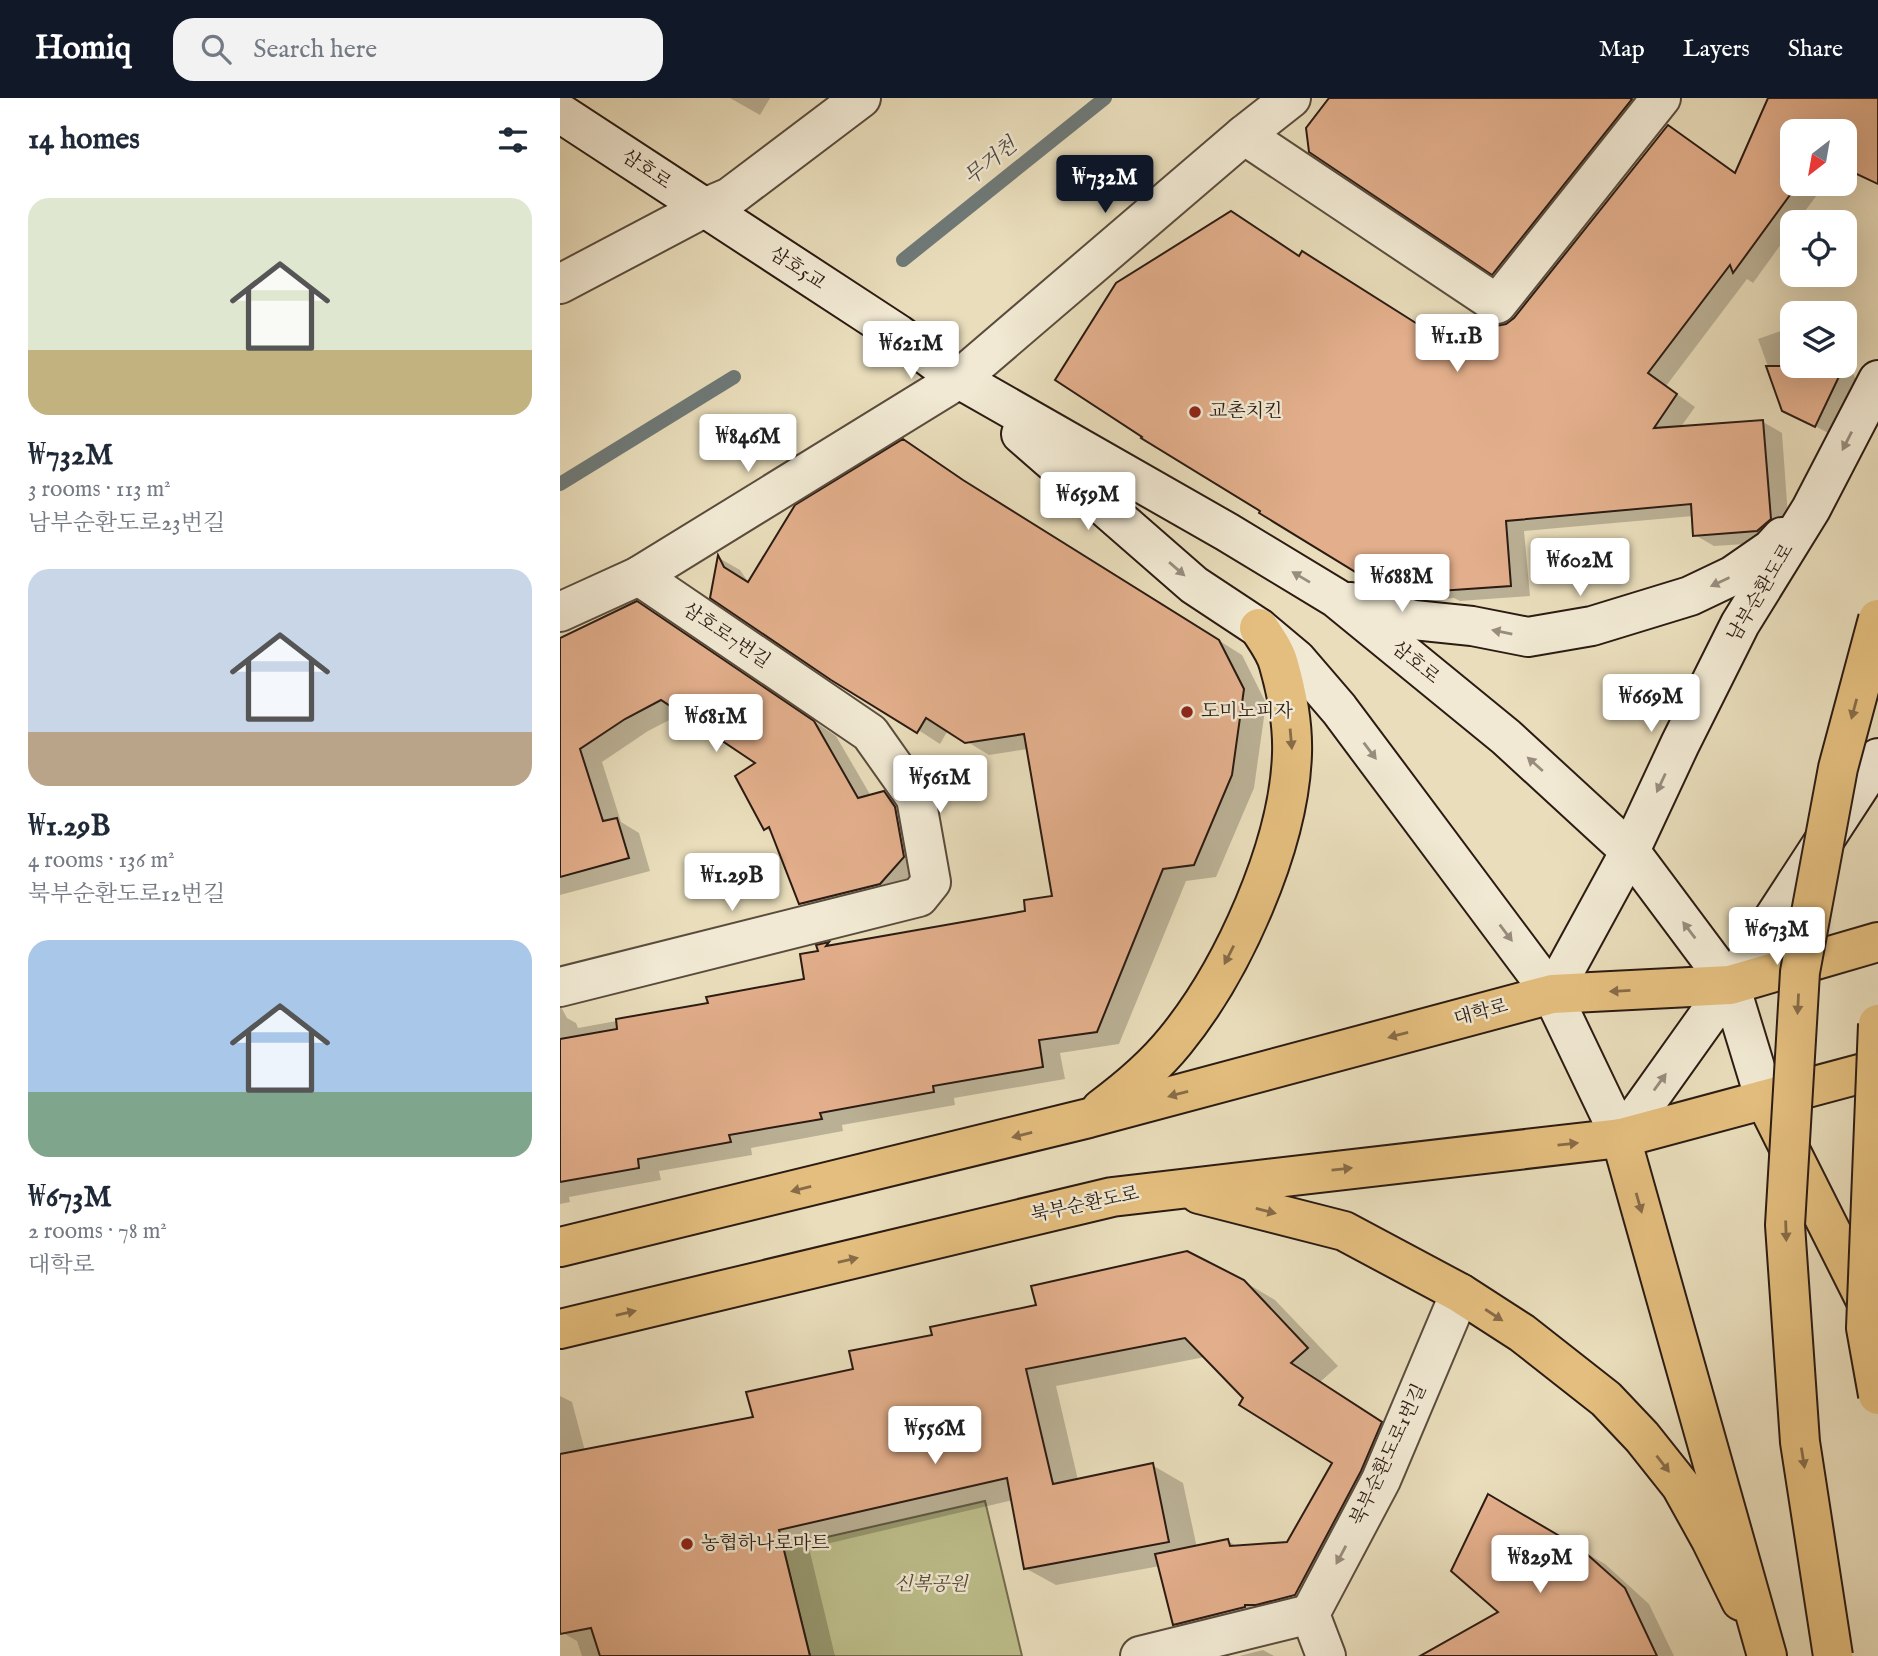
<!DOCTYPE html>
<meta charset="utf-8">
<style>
:root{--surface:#fff;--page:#f2f2f3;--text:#1f2937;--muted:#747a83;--accent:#111827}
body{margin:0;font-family:"IM FELL English","Noto Serif KR",serif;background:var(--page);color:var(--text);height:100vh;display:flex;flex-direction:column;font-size:26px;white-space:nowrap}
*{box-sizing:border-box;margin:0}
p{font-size:23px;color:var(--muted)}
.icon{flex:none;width:38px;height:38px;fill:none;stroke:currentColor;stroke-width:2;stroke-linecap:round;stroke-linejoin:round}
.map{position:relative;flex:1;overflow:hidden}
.drawer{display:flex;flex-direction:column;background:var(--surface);width:560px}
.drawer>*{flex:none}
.needle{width:46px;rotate:211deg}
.controls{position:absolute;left:1220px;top:21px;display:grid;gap:14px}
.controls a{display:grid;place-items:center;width:77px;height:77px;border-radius:14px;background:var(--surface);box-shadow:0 7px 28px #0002;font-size:35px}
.price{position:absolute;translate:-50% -60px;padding:0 16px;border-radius:7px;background:#fff;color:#222;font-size:23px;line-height:46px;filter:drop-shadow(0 2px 4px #0008)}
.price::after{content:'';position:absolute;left:50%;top:42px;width:21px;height:16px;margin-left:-10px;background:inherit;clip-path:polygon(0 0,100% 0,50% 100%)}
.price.active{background:var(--accent);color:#fff}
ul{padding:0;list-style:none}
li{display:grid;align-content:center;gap:14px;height:371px;padding:0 28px}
li span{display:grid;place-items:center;height:217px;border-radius:21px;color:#555}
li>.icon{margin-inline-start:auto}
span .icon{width:126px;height:126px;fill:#fffc;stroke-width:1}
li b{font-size:30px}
h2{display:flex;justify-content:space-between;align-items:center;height:84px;padding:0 28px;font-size:30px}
header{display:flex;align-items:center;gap:42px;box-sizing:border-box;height:98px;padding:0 35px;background:var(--accent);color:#fff}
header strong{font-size:33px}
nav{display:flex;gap:38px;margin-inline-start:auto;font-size:24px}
.search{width:490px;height:63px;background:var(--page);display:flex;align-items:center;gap:18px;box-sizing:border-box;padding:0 24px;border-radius:21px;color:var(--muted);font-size:26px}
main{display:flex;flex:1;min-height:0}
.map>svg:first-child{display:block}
</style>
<header>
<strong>Homiq</strong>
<div class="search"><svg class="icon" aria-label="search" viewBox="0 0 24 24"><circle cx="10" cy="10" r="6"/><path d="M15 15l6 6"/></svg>Search here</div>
<nav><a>Map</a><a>Layers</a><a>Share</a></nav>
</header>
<main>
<section class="drawer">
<h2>14 homes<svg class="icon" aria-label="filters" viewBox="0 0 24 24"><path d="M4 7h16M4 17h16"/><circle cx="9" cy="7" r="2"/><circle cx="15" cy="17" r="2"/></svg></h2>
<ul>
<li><span style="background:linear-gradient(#dfe7d0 70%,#c2b280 0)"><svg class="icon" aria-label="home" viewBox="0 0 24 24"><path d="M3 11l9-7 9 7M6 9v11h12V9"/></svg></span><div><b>₩732M</b><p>3 rooms · 113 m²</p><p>남부순환도로23번길</p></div></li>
<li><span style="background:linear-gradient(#c9d6e8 75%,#b9a48a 0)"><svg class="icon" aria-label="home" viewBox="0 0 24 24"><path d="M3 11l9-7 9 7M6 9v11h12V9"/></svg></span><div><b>₩1.29B</b><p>4 rooms · 136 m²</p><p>북부순환도로12번길</p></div></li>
<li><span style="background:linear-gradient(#a9c7e8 70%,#7fa58c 0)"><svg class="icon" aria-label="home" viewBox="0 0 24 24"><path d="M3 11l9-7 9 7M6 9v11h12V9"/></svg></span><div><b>₩673M</b><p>2 rooms · 78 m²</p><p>대학로</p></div></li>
</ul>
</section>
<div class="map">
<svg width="1318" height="1558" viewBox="0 0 1318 1558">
<rect width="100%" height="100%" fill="#e9ddbb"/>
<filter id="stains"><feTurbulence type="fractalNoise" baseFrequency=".00286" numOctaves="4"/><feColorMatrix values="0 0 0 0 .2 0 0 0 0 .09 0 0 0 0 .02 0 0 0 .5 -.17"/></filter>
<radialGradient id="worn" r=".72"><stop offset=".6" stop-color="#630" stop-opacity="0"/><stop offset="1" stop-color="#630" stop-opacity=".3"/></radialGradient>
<!-- green -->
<polygon fill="#bdbf8c" stroke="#746d50" stroke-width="2" points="425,1403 462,1558 250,1558 223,1449"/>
<!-- shadow -->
<g fill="#0003" fill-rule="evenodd">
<polygon points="170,0 210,0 200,17"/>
<polygon points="771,0 1102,0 953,187 933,175"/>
<polygon points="1210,0 1318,0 1318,86 1289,72 1284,81 1284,33 1232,33 1232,86 1265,86 1237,124 1232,124 1232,131 1193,185 1187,181 1106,288 1135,309 1120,330 1203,324 1222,335 1229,432 1217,444 1154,448 1135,437 1133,418 964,433 970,498 900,503 894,500 855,504 841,500 821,488 741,159 898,252 935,230 947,227 955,221 1108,29 1177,76"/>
<polygon points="1232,229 1232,268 1284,268 1284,251 1298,288 1274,338 1224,312 1198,241"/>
<polygon points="366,356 426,397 682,557 706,605 694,690 656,779 626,783 559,946 500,955 505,981 394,1000 395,1007 282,1027 283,1033 191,1050 192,1057 99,1073 101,1082 9,1099 10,1104 0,1106 0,874 1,909 7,920 16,925 18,930 150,906 246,882 260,854 258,849 269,846 273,848 467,814 494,799 468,651 429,657 388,632 380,646 152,499 159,460 180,472 189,485"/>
<polygon points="77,505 276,638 311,698 324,694 346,708 366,772 343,798 263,818 241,805 213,735 205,730 199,665 123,615 88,633 42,664 61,724 79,735 90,773 0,797 0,543"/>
<path d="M683,1183L715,1202L778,1268L760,1284L852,1343L770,1507L740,1490L726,1466L736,1516L639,1540L614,1526L600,1468L496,1487L465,1470L453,1402L249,1450L275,1558H22L17,1543L3,1535L0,1525V1298L12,1304L25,1353L195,1320ZM645,1259L685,1300L775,1365L719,1459L678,1449L668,1443L637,1450L623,1385L592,1367L518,1382L496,1288Z"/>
<polygon points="929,1399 1045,1466 1089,1506 1114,1558 863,1558 941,1515"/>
<polygon points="703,1552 714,1558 679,1558"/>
</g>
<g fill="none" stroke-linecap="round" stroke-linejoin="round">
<!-- stream -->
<g stroke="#6f7a78" stroke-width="14">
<polyline points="343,162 545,0"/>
<polyline points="0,386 174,279"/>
</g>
</g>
<!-- building -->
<g fill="#e2ae8b" stroke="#2b1b13" stroke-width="2">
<polygon points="769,0 1070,0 1072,1 932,177 749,54 746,30"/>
<polygon points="1208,0 1318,0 1318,86 1284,70 1284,33 1232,33 1232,86 1238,86 1173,175 1170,167 1088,275 1117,296 1094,330 1203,322 1211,421 1197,433 1133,438 1131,406 946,423 951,488 879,493 879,489 834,494 820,489 699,415 700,413 581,340 582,339 495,282 556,185 671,113 739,158 742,153 897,251 918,219 936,228 946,226 954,220 1108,27 1175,75"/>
<polygon points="1206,268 1284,268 1255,329 1222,313"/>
<polygon points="343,341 403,382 659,542 684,591 672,677 634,767 603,771 537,934 479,942 483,969 373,988 374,994 260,1015 262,1021 169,1037 171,1044 78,1061 79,1070 0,1084 0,941 57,931 56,921 148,905 146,899 244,881 240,856 258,853 256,847 269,844 266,848 465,813 464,802 492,798 464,636 405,645 366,620 357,635 271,582 150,500 158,457 164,469 188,484 235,407"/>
<polygon points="77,503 254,623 298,700 324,693 335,709 344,759 320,786 239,806 209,729 204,732 175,678 195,665 101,602 65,621 20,651 43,723 57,720 69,760 0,779 0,540"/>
<polygon points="627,1153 684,1182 748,1250 731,1265 822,1324 801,1373 735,1497 696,1507 685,1507 685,1509 613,1527 595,1456 668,1441 670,1448 727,1444 772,1365 679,1307 683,1300 625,1240 466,1271 493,1386 593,1365 609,1444 464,1471 447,1380 219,1432 250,1558 40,1558 31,1530 0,1536 0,1356 193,1319 186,1294 293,1271 289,1253 372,1237 370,1229 476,1207 471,1188"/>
<polygon points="928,1396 1020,1450 1065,1490 1097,1558 860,1558 938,1514 891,1473"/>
</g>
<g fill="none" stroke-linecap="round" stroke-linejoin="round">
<!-- minor casing -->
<g stroke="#5a4c3d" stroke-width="42">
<g id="minor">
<polyline points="684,37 937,206 1101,0"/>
<polyline points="0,186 144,110 170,99 301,0"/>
<polyline points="0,514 79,478 399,281 684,37 731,0"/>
<polyline points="0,889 359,799 371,784 356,700 310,635 79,478"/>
<polyline points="580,1558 750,1516"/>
<polyline points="766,1558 750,1516 821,1382 900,1195"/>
</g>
</g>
<!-- secondary casing -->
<g stroke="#2b1b13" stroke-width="42">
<g id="secondary">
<polyline points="0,15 338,236 399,281 667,434 776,500 946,639 1070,753 1170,887 1205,1002"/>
<polyline points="461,336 634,487 699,530 736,561 779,611 992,896 1061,1040 1170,887 1318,660"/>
<polyline points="791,504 854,522 912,528 968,539 1032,528 1130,498 1172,478 1211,451 1222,439"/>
<polyline points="992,896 1070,753 1120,646 1180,526 1251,411 1318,282"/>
</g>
</g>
<!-- primary casing -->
<g stroke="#2b1b13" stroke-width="42">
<g id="primary">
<path d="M541,1011C568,991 594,969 615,943C673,872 729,748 732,656C733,627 727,595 719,567C716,554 706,541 699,530"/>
<polyline points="639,1096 784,1133 900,1195 962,1235 1046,1301 1082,1339 1121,1388 1151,1442 1181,1503"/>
<polyline points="0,1149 529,1020 992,896 1170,887 1318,844"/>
<polyline points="0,1231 552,1099 1061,1040 1318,971"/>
</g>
</g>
<!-- motorway casing -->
<g stroke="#2b1b13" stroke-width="42">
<g id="motorway">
<polyline points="1205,1002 1312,1215"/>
<polyline points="1061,1040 1207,1558"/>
</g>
</g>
<!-- minor -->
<use href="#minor" stroke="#f1e9d3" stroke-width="38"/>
<!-- secondary -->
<use href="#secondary" stroke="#f1e9d3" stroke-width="38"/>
<!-- primary -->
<use href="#primary" stroke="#e4be7e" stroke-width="38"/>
<!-- motorway -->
<use href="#motorway" stroke="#e4be7e" stroke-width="38"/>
<!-- motorway-bridge casing -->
<g stroke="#2b1b13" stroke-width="42" stroke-linecap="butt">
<g id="motorway-bridge">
<polyline points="1318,926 1306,1230 1318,1297"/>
<polyline points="1273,1558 1240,1344 1225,1127 1240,874 1278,670 1318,521"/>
</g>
</g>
<!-- motorway-bridge -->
<use href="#motorway-bridge" stroke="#e4be7e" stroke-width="38"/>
</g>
<!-- one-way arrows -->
<defs><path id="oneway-solid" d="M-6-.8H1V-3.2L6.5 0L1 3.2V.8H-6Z" transform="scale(1.75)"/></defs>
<g fill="#988c7d">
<use href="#oneway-solid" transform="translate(1287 343) rotate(117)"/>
<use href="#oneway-solid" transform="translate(617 471) rotate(41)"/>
<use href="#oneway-solid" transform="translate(741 479) rotate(-149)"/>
<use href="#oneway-solid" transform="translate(1160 484) rotate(155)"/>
<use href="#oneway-solid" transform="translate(942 534) rotate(-169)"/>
<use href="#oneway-solid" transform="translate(810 653) rotate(53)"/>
<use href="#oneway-solid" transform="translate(975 666) rotate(-138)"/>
<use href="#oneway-solid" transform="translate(1101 685) rotate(115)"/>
<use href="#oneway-solid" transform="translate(1129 832) rotate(-127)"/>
<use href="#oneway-solid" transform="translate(946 835) rotate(53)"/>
<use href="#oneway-solid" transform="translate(1100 984) rotate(-54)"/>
<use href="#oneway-solid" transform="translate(781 1457) rotate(118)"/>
</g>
<g fill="#886c48">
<use href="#oneway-solid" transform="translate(1294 611) rotate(105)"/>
<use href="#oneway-solid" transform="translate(731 641) rotate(85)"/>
<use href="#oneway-solid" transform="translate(669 857) rotate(117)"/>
<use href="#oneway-solid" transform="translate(1060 893) rotate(177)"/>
<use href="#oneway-solid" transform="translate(1238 906) rotate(93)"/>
<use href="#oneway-solid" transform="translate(838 937) rotate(165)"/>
<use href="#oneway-solid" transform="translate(618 996) rotate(165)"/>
<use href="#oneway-solid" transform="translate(462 1037) rotate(166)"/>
<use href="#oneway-solid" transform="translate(1008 1046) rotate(-6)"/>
<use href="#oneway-solid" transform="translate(782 1071) rotate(-6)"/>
<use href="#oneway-solid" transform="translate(241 1091) rotate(166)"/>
<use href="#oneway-solid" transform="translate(1079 1105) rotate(74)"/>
<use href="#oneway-solid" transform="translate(706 1113) rotate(14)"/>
<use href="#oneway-solid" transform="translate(1226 1133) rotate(88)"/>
<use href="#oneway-solid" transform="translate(288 1162) rotate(-13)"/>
<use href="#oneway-solid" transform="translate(66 1215) rotate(-13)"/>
<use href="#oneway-solid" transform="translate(934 1217) rotate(33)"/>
<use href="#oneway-solid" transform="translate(1243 1360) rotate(81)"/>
<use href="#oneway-solid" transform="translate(1103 1366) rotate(52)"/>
</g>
<!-- markers -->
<g fill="#8f2418" stroke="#f1e9d3" stroke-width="2.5">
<circle cx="635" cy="314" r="7"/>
<circle cx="627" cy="614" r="7"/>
<circle cx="127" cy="1446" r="7"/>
</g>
<g text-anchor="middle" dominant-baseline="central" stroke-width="5" stroke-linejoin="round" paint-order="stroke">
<!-- street labels -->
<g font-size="19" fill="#2b1b13" stroke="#f1e9d3">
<text transform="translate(86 72) rotate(34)">삼호로</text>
<text transform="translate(237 171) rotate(33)">삼호5교</text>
<text transform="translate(1201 495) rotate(-59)">남부순환도로</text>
<text transform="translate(166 538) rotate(34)">삼호로7번길</text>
<text transform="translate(855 565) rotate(39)">삼호로</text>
<text transform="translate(921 915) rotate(-15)">대학로</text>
<text transform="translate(525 1107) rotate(-12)">북부순환도로</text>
<text transform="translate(829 1357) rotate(-65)">북부순환도로1번길</text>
</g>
<!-- poi labels -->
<g font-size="19" fill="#2b1b13" stroke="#f1e9d3" text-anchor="start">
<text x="649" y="314">교촌치킨</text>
<text x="641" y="614">도미노피자</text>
<text x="141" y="1446">농협하나로마트</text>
</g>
<!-- park labels -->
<g font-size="19" font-style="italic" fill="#574c37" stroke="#f1e9d3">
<text x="371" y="1487">신복공원</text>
</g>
<!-- water labels -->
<g font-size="21" font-style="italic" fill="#4d4a46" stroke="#f1e9d3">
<text transform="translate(431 64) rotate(-39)">무거천</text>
</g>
</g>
<rect width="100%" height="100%" filter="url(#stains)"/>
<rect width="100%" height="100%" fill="url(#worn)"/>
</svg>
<div class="controls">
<a><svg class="needle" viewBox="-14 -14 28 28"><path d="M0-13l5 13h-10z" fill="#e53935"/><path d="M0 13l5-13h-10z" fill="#747a83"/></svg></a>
<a><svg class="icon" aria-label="locate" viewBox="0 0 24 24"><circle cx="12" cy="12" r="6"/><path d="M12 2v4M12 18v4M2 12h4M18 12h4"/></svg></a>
<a><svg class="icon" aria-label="layers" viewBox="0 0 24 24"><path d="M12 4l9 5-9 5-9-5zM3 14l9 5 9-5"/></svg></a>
</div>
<b class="price active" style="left:545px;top:117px">₩732M</b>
<b class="price" style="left:897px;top:276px">₩1.1B</b>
<b class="price" style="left:351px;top:283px">₩621M</b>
<b class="price" style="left:188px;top:376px">₩846M</b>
<b class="price" style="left:528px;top:434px">₩659M</b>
<b class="price" style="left:1020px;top:500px">₩602M</b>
<b class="price" style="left:842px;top:516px">₩688M</b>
<b class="price" style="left:1091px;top:636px">₩669M</b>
<b class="price" style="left:156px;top:656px">₩681M</b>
<b class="price" style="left:380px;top:717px">₩561M</b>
<b class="price" style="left:172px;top:815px">₩1.29B</b>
<b class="price" style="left:1217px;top:869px">₩673M</b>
<b class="price" style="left:375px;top:1368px">₩556M</b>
<b class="price" style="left:980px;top:1497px">₩829M</b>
</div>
</main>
